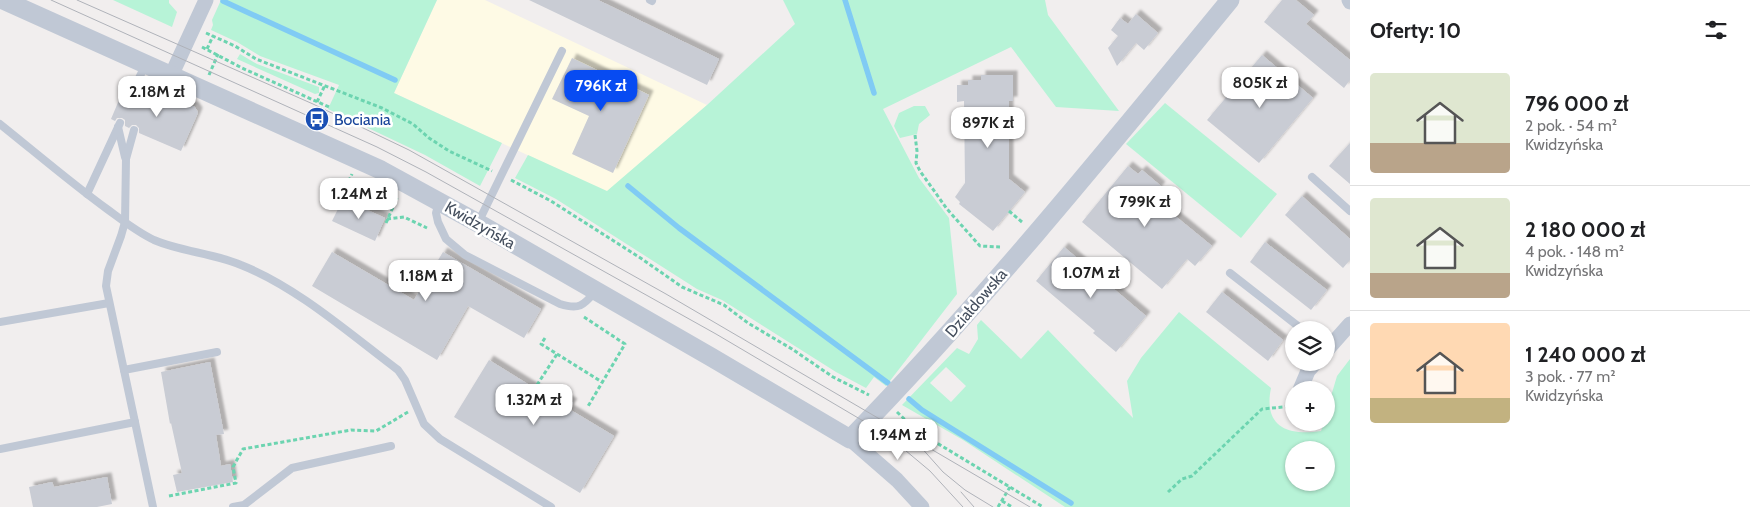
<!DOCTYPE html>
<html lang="pl">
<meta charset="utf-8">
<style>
:root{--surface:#fff;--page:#f6f6f6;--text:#202124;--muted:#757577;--line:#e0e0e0;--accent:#074bf2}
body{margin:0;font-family:Cabin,sans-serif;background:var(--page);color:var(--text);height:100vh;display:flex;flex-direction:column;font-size:19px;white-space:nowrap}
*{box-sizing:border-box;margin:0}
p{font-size:16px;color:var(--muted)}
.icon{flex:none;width:28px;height:28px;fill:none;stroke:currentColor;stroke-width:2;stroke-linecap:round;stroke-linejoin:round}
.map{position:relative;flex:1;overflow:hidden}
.drawer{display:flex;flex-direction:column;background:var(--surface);width:400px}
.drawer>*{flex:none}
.buttons{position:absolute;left:1285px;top:321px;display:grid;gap:10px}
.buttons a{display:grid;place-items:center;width:50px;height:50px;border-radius:50%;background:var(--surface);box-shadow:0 1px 4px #0004;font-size:25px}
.price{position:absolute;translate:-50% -42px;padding:0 11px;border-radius:10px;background:#fff;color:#222;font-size:16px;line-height:32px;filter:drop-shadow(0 1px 2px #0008)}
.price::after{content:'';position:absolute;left:50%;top:30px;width:15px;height:11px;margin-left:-8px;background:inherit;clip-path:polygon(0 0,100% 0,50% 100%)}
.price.active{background:var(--accent);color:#fff}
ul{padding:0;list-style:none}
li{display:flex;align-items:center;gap:15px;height:125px;padding:0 20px}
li+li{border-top:1px solid var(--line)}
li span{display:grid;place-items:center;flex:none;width:140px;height:100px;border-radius:5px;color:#555}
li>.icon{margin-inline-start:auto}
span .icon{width:60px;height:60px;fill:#fffc;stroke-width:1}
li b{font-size:21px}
h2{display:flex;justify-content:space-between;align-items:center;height:60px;padding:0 20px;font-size:21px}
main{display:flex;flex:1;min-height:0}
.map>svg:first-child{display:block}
</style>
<main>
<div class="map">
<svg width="1350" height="507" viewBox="0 0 1350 507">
<defs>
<filter id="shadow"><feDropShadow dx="4.5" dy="-4.5" stdDeviation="1" flood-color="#0004"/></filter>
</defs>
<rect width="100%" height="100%" fill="#f1eeee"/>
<!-- commercial -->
<polygon fill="#fefae5" points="437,0 485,0 707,105 607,192 394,93"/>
<!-- green -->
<g fill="#b7f3d7" fill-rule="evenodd">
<polygon points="113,0 169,0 169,3 177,12 172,27"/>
<polygon points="221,0 437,0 394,93 502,143 480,186 425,155 328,109 339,85 260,56 237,42 211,30 213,25 212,20"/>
<polygon points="783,0 1045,0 1048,15 1119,111 1056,107 1011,47 883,109 919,178 949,218 957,294 886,386 874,377 866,388 836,372 722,300 697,289 556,199 515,178 528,155 607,191 707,105 795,24"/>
<polygon points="240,54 257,64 319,87 319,93 315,94 237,59"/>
<polygon points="1165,103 1277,194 1241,238 1126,144"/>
<polygon points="914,106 925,106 930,115 919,124 917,134 900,138 894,126 899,113"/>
<path d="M1179,312L1271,388C1263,427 1288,436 1321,431L1324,423L1326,422V413L1337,376L1350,359V507H1065L963,440L902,405L957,348L969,354L978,339L977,325L981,320L1021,359L1048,330L1133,418L1127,381L1141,358ZM946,367L966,386L951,402L930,383ZM1294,450H1326V482H1294Z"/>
</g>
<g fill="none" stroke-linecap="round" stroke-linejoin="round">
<!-- stream -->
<g stroke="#80cbf4" stroke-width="5.5">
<polyline points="845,0 874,93"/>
<polyline points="223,1 395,80"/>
<polyline points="628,186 679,228 888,383"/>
<polyline points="909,399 922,410 1071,503"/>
</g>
</g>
<!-- building -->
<g fill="#c9ccd4" filter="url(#shadow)">
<polygon points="529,0 598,0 719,59 707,85"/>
<polygon points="1282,0 1296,0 1314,15 1306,24 1350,60 1350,80 1344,88 1264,22"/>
<polygon points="1136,14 1158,33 1144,50 1136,43 1117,66 1108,48 1118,36 1111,30 1120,18 1128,24"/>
<polygon points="1262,55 1313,98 1259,163 1207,120"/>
<polygon points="572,58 649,95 613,173 572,154 589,116 552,99"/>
<polygon points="981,75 1013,75 1013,101 1009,101 1009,179 1025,192 993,231 959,204 960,202 955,197 965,183 964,101 957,102 957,85 968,85 968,80 981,80"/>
<polygon points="125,86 128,88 128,93 131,95 136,95 138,92 145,95 145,101 148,103 153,103 155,100 158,102 170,95 178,106 194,106 198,112 197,115 181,151 139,133 139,128 136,125 132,125 129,128 125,126 125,120 122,118 117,118 115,121 111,119"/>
<polygon points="1350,143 1350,184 1329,166"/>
<polygon points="1128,166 1138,174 1142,170 1161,186 1152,197 1212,246 1195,266 1187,259 1162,289 1082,222"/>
<polygon points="1302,196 1350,239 1350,260 1343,268 1285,215"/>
<polygon points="343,199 385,218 375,241 332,221"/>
<polygon points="1265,242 1327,290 1311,310 1250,262"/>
<polygon points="1064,247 1146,316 1116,352 1093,333 1095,331 1036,281"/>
<polygon points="332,252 414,300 443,252 541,309 524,338 468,306 437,360 312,286"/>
<polygon points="1222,292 1283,340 1268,361 1206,312"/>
<polygon points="489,360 557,402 560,396 573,403 569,409 614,436 580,493 454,417"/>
<polygon points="210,362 224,434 216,435 221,466 230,464 233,482 177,492 173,475 182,473 171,423 170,424 161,372"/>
<polygon points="107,477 112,504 97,507 33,507 29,487 52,482 54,487"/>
</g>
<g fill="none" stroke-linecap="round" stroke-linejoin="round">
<!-- path -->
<g stroke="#6cd4b0" stroke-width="3" stroke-dasharray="4 2.5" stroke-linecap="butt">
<polyline points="206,33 235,46 256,59 382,108 413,124 429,138 449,151 492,171"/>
<polyline points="202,47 242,68 329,107"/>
<polyline points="207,49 213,36"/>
<polyline points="209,75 218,54"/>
<polyline points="317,102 325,85"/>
<polyline points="915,135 917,151 916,163 920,171 947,209 980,246 1000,247"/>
<polyline points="511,180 551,201 642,259 682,287 724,305 748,323 792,349 833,377 869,395"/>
<polyline points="338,205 352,174"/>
<polyline points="1009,211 1022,222"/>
<polyline points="387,219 404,217 427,228"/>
<polyline points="386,223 397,198"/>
<polyline points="584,317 625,344 587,408"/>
<polyline points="545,338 541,344 602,382"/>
<polyline points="537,385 557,354"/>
<polyline points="897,412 917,431 1043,507"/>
<polyline points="1168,492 1182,479 1192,476 1262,409 1294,406"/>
<polyline points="169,496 236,483 233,467 243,449 351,430 376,431 408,412"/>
<polyline points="1002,501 1012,507"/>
<polyline points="998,507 1010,487"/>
</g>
<!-- service -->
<g stroke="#c0c8d5" stroke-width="8">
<polyline points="650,0 652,1"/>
<polyline points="133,90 146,64"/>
<polyline points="150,98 162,71"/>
<path d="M0,124C35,152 70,182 107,209C122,220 137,232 154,240C182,252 213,253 241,265C297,287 350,334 398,370L405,380L424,424L440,439L551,507"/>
<polyline points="118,127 125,157"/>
<polyline points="1312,177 1350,211"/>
<polyline points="87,194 120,123"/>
<path d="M439,202L436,213L438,222L446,239L465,255L560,304C579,310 583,306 596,291"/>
<polyline points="478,223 562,51"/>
<polyline points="1230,273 1303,330"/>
<polyline points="0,322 109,303"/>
<polyline points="124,370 217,352"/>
<polyline points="135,422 153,507"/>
<polyline points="0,449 135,422 106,286 108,271 121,236 125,222 126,159 134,130"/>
<polyline points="233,507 244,505 292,468 391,446"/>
</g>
<!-- minor -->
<g stroke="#c0c8d5" stroke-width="15">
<polyline points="1349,0 1350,2"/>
<polyline points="171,76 206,0"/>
<polyline points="1326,351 1350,324"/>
<polyline points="1300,390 1308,371 1316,362"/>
<polyline points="850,439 897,480 922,507"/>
</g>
<!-- tertiary -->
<path stroke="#c0c8d5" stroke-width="19" d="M3,0L381,170L478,223L711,357L850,439C985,300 1107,150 1230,0"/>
<!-- tram -->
<g stroke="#afb2b9" stroke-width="1">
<polyline points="51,0 377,147 426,172 716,334 887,435 930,471 963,507"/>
<polyline points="77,0 313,104 409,150 666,294 1030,507"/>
<polyline points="919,445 943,472 965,490 993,507"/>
<polyline points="961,492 974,507"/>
</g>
</g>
<!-- icons -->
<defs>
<g id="bus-disc" transform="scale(1.25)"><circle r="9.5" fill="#1a4fb4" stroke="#fff"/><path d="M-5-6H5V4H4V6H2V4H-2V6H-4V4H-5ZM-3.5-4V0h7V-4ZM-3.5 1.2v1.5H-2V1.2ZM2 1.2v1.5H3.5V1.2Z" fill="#fff"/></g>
</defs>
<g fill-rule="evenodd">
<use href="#bus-disc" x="317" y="119"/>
</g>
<g text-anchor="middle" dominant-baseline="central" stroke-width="5" stroke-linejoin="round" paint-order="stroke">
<!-- transit labels -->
<g font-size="16" fill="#164399" stroke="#fff" text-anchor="start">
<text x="334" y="119">Bociania</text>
</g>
<!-- street labels -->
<g font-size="16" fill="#444e5d" stroke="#fff">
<text transform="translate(480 225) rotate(30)">Kwidzyńska</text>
<text transform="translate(976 303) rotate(-49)">Działdowska</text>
</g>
</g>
</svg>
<div class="buttons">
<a><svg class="icon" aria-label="layers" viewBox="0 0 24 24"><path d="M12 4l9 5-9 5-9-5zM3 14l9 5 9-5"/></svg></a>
<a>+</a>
<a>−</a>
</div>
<b class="price" style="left:1260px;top:109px">805K zł</b>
<b class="price active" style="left:601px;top:112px">796K zł</b>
<b class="price" style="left:157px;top:118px">2.18M zł</b>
<b class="price" style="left:988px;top:149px">897K zł</b>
<b class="price" style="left:359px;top:220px">1.24M zł</b>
<b class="price" style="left:1145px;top:228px">799K zł</b>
<b class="price" style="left:1091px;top:299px">1.07M zł</b>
<b class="price" style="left:426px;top:302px">1.18M zł</b>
<b class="price" style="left:534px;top:426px">1.32M zł</b>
<b class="price" style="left:898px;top:461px">1.94M zł</b>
</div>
<section class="drawer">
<h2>Oferty: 10<svg class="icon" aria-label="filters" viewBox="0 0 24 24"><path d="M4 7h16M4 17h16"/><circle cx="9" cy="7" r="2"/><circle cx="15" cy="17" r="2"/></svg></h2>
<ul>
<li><span style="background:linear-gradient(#dfe7d0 70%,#b9a48a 0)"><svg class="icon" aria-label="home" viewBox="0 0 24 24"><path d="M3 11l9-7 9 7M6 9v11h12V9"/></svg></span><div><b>796 000 zł</b><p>2 pok. · 54 m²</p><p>Kwidzyńska</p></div></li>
<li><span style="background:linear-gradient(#dfe7d0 75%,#b9a48a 0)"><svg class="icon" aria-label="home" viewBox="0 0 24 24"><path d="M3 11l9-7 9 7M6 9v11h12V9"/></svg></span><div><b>2 180 000 zł</b><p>4 pok. · 148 m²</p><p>Kwidzyńska</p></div></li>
<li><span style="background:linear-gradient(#ffd9b3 75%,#c2b280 0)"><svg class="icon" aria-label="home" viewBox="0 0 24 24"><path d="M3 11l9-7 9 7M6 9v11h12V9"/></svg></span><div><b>1 240 000 zł</b><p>3 pok. · 77 m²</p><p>Kwidzyńska</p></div></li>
</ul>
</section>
</main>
